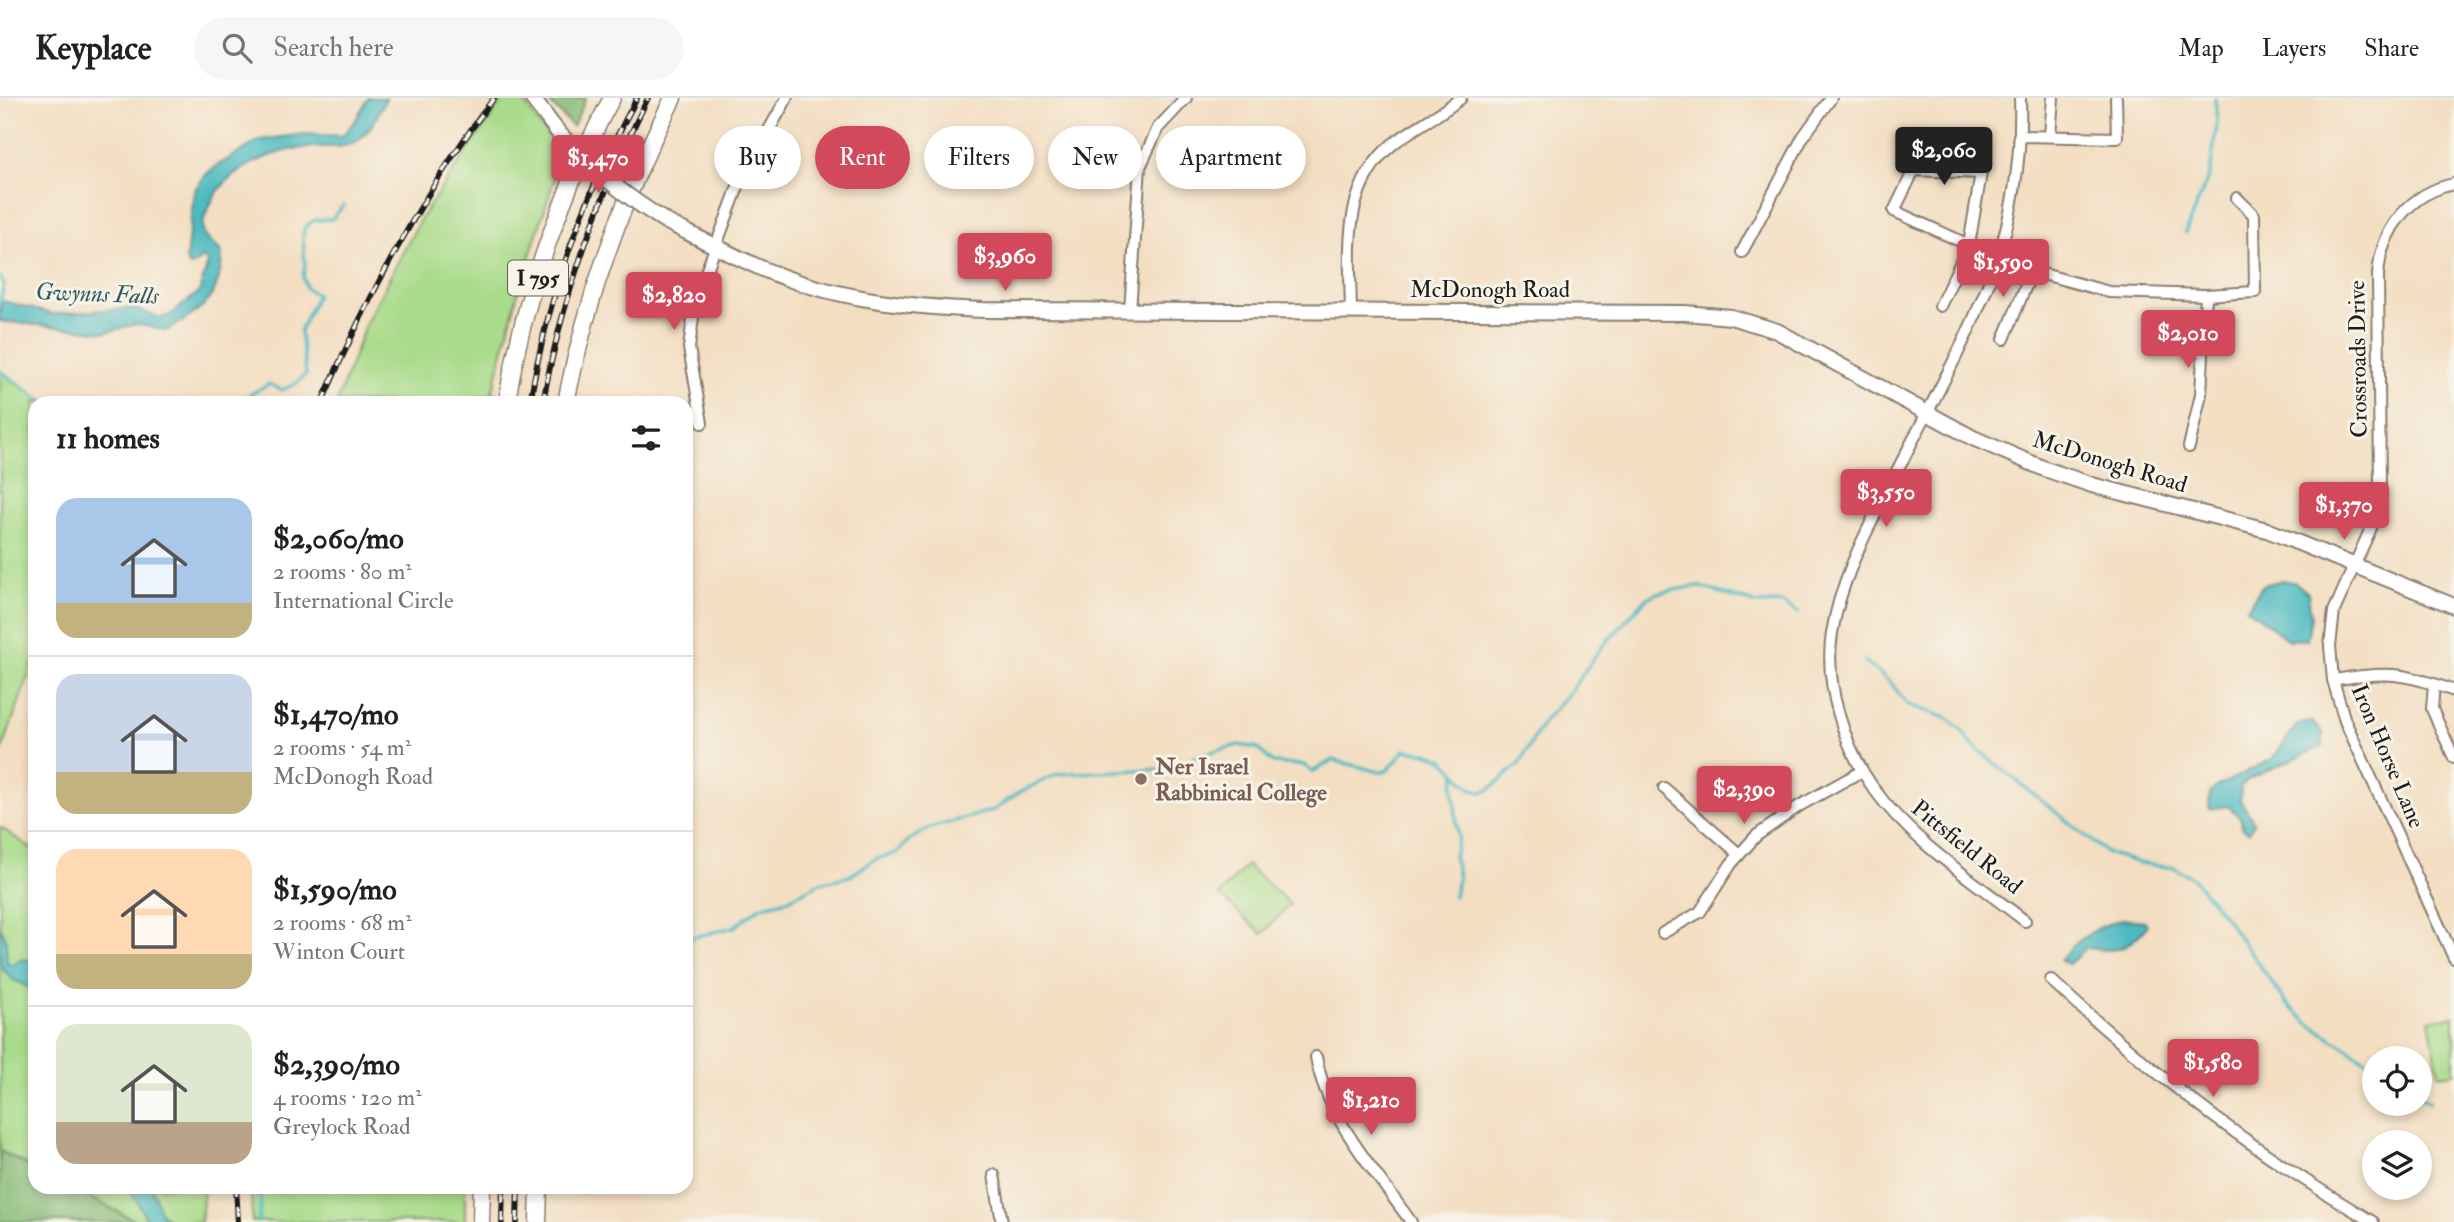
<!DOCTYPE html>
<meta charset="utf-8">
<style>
:root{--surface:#fff;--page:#f6f6f6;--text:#202124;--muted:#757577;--line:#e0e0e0;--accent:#d1495b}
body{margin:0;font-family:"IM FELL Double Pica",serif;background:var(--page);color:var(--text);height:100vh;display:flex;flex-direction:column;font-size:26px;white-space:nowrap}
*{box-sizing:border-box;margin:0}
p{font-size:23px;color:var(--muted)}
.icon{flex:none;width:38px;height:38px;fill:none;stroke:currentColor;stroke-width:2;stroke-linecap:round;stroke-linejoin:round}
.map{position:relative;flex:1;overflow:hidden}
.panel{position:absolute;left:28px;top:298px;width:665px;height:798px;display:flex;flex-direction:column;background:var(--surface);border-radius:21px;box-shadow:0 4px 10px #0003}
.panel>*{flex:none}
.guide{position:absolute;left:714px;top:28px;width:665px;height:63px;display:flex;gap:14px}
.fabs{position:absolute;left:2362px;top:948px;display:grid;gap:14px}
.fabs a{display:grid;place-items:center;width:70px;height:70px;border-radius:50%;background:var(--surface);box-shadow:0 4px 10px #0003;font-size:35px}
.price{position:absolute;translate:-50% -60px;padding:0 16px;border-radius:7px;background:var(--accent);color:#fff;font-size:23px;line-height:46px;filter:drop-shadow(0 2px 4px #0008)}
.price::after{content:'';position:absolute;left:50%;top:42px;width:21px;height:16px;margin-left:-10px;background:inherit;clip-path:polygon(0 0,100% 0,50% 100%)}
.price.active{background:#222;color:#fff}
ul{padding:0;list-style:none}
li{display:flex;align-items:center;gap:21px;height:175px;padding:0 28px}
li+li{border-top:2px solid var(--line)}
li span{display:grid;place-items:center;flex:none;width:196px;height:140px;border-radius:21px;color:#555}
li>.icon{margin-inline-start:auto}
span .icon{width:84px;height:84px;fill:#fffc;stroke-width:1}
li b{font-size:30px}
h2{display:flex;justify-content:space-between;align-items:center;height:84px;padding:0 28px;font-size:30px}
.chip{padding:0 24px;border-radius:32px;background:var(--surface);box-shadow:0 4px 10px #0003;font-size:24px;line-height:63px}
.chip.active{background:var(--accent);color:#fff}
header{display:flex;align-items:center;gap:42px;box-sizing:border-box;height:98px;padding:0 35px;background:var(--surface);border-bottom:2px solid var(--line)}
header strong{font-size:33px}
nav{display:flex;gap:38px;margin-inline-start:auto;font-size:24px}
.search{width:490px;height:63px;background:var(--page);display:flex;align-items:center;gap:18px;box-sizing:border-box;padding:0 24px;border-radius:38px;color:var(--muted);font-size:26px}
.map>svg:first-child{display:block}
</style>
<header>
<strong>Keyplace</strong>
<div class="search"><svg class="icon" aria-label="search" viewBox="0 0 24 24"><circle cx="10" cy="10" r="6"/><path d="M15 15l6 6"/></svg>Search here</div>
<nav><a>Map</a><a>Layers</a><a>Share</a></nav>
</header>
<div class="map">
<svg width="2454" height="1124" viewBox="0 0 2454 1124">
<rect width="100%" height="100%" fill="#f7f3e8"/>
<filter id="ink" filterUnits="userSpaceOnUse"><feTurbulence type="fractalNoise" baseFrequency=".0143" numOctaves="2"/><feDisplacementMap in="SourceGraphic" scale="14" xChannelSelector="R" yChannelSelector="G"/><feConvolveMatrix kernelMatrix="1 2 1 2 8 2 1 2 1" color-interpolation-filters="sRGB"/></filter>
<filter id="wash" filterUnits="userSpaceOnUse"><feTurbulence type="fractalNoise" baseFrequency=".00686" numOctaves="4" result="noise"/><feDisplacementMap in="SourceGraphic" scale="28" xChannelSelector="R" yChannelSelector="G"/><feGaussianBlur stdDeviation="1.57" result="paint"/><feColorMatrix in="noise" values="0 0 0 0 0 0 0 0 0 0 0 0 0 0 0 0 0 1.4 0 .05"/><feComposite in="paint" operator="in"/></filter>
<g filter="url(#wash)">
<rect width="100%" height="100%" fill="#f3dec2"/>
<!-- green -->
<g fill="#a9db8a" stroke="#627c53" stroke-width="2">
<polygon points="504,0 521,0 562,58 518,194 490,304 337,304 366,225 421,120"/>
<polygon points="0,273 45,304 35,304 35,559 0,658"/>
<polygon points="0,729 35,753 35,1071 0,1053"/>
<polygon points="1247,767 1290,806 1262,836 1219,797"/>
<polygon points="2454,918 2454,975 2439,977 2429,922"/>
<polygon points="69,1089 204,1089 201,1124 138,1124"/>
<polygon points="251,1089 465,1089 465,1124 252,1124"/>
</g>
<!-- forest -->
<g fill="#86bb76" stroke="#516c49" stroke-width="2">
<polygon points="545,0 586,0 573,29"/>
<polygon points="0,1053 35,1071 35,1088 69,1089 138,1124 0,1124"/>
</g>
<!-- water -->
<g fill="#4bbac1" stroke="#346b6e" stroke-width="2">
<path d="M368,0H386C378,16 369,39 351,46C338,51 327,48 314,49C276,51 228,69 211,105C206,115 200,126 204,136C207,143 217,147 222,155C221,200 203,212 166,233L136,226L106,234L0,223V202L52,216L133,210L161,220L170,217L199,194L208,165L203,160L192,168L188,167L186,161L194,94L203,79L215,69L260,42L304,36L342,38L355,23Z"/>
<polygon points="2283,482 2296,485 2308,495 2311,519 2307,541 2288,542 2247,510 2263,487"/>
<polygon points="2311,623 2323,635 2323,648 2249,681 2241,688 2240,702 2254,724 2249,734 2243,731 2240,719 2228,708 2209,711 2210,695 2216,689 2272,661 2297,627"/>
<path d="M2123,821L2145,823L2147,828C2124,855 2118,853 2086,850L2069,866L2060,862C2073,844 2102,825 2123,821Z"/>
<polygon points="0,828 6,843 7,864 12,867 21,861 35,863 35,893 12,881 0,868"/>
<polygon points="129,1089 151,1089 161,1115 171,1124 148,1124"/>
</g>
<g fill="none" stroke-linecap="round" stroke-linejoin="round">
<!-- stream -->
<g stroke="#4bbac1" stroke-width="3.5">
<polyline points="2185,135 2210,75 2217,26 2215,0"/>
<polyline points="0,179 4,188 0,203"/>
<polyline points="0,273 44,304"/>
<polyline points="236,304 269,286 282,292 297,285 306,276 300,233 317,197 306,190 303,179 305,168 303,137 305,129 314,122 332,121 344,107"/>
<polyline points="1864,563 1891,585 1907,606 1947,620 1961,632 1972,647 2107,755 2139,765 2175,770 2193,780 2225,819 2287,906 2308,925 2375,968"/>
<polyline points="1454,798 1458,779 1454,759 1458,740 1453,686 1456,677"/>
<polyline points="686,841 734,829 760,809 787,802 820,785 850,778 875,761 897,755 909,742 930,730 994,712 1018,695 1057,676 1160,671 1182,667 1199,657 1239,647 1257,650 1273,665 1304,667 1312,674 1333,662 1380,674 1389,671 1405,652 1426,655 1443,661 1470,690 1481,694 1489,692 1519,666 1544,623 1570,594 1601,550 1647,500 1658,495 1697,488 1758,506 1780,505 1799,515"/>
<polyline points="2420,998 2430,1004"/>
<polyline points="257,1088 261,1103 258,1124"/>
</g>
</g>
</g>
<g filter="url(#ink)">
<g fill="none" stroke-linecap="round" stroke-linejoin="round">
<!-- minor casing -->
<g stroke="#887d6f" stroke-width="14">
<g id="minor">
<path d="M2020,0C2022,62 2012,124 1990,182C1961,257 1918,329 1883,401C1861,444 1840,486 1832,535C1824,586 1844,649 1874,691C1913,745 1973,782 2025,823"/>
<polyline points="2019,38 2117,40 2116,0"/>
<polyline points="2050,38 2053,0"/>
<path d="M2454,86C2409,95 2381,132 2378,177L2380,389L2371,430L2334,513L2330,548L2333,582L2345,623L2454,860"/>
<polyline points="1742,154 1803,39 1831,0"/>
<polyline points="1940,208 1969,147 1894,113 1914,72 1981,75 1969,147 2032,173 2109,194 2206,197 2255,194 2254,117 2237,100"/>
<polyline points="1130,213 1140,69 1158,30 1186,0"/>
<path d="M1351,213C1350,152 1341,88 1394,45C1415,29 1440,17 1461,0"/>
<polyline points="2004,241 2032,173"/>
<polyline points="702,325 689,250 695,204 740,83 787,0"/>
<polyline points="2189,349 2201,296 2206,197"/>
<path d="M2333,582C2388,573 2402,574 2454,593"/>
<polyline points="2434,586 2432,611 2454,660"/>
<polyline points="1664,690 1739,756"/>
<polyline points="1663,835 1700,814 1731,766 1756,738 1799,708 1862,673"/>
<path d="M2051,882C2150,975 2255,1055 2373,1124"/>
<path d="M1316,959C1327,1021 1376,1074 1411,1124"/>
<polyline points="994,1077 1002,1124"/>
</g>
</g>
<!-- major casing -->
<g stroke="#887d6f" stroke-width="18">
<g id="major">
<polyline points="532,0 558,34"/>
<path d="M667,124C699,140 731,157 763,171C833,201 908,209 983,212L1685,215L1731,219L1777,233L1973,340L2045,371L2092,387L2267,432L2454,508"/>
</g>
</g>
<!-- highway casing -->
<g stroke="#887d6f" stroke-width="19">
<g id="highway">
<path d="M507,304C522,204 563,89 612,0"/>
<path d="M566,304C587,198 624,97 673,0"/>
<polyline points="481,1124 482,1088"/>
<polyline points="538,1124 539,1088"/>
</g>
</g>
<!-- minor -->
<use href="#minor" stroke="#fff" stroke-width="10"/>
<!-- major -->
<use href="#major" stroke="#fff" stroke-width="14"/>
<!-- highway -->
<use href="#highway" stroke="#fff" stroke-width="16"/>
<!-- rail casing -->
<g stroke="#1c1c1c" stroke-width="6">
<g id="rail">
<path d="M322,304C368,197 423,94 494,0"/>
<path d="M530,304C547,199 586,94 637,0"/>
<path d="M543,304C562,198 600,96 648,0"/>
<polyline points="236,1088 238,1124"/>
<polyline points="502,1124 503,1088"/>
<polyline points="517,1124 518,1088"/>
</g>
</g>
<!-- rail -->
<use href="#rail" stroke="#f7f3e8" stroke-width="3.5" stroke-dasharray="10" stroke-linecap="butt"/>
<!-- major-bridge casing -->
<g stroke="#887d6f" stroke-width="18" stroke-linecap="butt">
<path id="major-bridge" d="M558,34C590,70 626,99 667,124"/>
</g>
<!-- major-bridge -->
<use href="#major-bridge" stroke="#fff" stroke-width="14"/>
</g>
</g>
<!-- markers -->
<circle fill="#8d6e63" stroke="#f7f3e8" stroke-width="2.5" cx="1141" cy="681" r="7"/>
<g text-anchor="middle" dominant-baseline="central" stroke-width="6" stroke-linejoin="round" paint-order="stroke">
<!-- shield labels -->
<rect fill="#f7f3e8" stroke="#5e5c59" stroke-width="2" x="508" y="162.5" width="60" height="35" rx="5"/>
<g font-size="21" font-weight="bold" fill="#1c1c1c">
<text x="538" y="180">I 795</text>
</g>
<!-- street labels -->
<g font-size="23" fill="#1c1c1c" stroke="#f7f3e8">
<text x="1490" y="191">McDonogh Road</text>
<text transform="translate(2358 261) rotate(-91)">Crossroads Drive</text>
<text transform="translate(2110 364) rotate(17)">McDonogh Road</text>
<text transform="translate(2388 658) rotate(67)">Iron Horse Lane</text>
<text transform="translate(1967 749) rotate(39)">Pittsfield Road</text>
</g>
<!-- education labels -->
<g font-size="23" font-weight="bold" fill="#785e54" stroke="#f7f3e8" text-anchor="start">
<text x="1155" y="668">Ner Israel<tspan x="1155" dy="26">Rabbinical College</tspan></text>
</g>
<!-- water labels -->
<g font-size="24" font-style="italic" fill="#2f5b5e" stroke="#f7f3e8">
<text transform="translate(97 196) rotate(2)">Gwynns Falls</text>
</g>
</g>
</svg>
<div class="fabs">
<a><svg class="icon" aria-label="locate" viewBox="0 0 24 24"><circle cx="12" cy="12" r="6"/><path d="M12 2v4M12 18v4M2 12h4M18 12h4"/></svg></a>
<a><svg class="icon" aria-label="layers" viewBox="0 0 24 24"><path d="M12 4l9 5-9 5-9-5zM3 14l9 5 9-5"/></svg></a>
</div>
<b class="price active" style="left:1944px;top:89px">$2,060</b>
<b class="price" style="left:598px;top:97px">$1,470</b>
<b class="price" style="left:1005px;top:195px">$3,960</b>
<b class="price" style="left:2003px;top:201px">$1,590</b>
<b class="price" style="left:674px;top:234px">$2,820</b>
<b class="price" style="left:2188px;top:272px">$2,010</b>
<b class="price" style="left:1886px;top:431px">$3,550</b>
<b class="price" style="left:2344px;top:444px">$1,370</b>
<b class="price" style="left:1744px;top:728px">$2,390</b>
<b class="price" style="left:2213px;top:1001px">$1,580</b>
<b class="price" style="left:1371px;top:1039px">$1,210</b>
<div class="guide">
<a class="chip">Buy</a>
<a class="chip active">Rent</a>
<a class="chip">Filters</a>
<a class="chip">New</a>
<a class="chip">Apartment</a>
</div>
<section class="panel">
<h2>11 homes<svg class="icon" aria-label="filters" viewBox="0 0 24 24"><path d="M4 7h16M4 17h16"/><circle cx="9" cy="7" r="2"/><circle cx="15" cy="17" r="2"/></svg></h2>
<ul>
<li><span style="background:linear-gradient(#a9c7e8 75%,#c2b280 0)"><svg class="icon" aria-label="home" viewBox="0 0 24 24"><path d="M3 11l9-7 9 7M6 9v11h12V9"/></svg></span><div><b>$2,060/mo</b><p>2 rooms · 80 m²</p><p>International Circle</p></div></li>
<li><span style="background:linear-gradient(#c9d6e8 70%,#c2b280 0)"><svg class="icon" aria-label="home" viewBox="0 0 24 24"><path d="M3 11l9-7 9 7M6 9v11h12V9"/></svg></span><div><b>$1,470/mo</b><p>2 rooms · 54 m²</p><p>McDonogh Road</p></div></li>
<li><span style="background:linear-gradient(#ffd9b3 75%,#c2b280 0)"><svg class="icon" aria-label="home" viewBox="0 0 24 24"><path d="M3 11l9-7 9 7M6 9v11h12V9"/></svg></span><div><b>$1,590/mo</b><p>2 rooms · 68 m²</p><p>Winton Court</p></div></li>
<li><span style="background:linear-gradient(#dfe7d0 70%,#b9a48a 0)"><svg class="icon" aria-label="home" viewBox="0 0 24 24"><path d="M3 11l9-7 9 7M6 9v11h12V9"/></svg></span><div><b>$2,390/mo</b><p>4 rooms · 120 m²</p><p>Greylock Road</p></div></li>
</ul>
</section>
</div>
